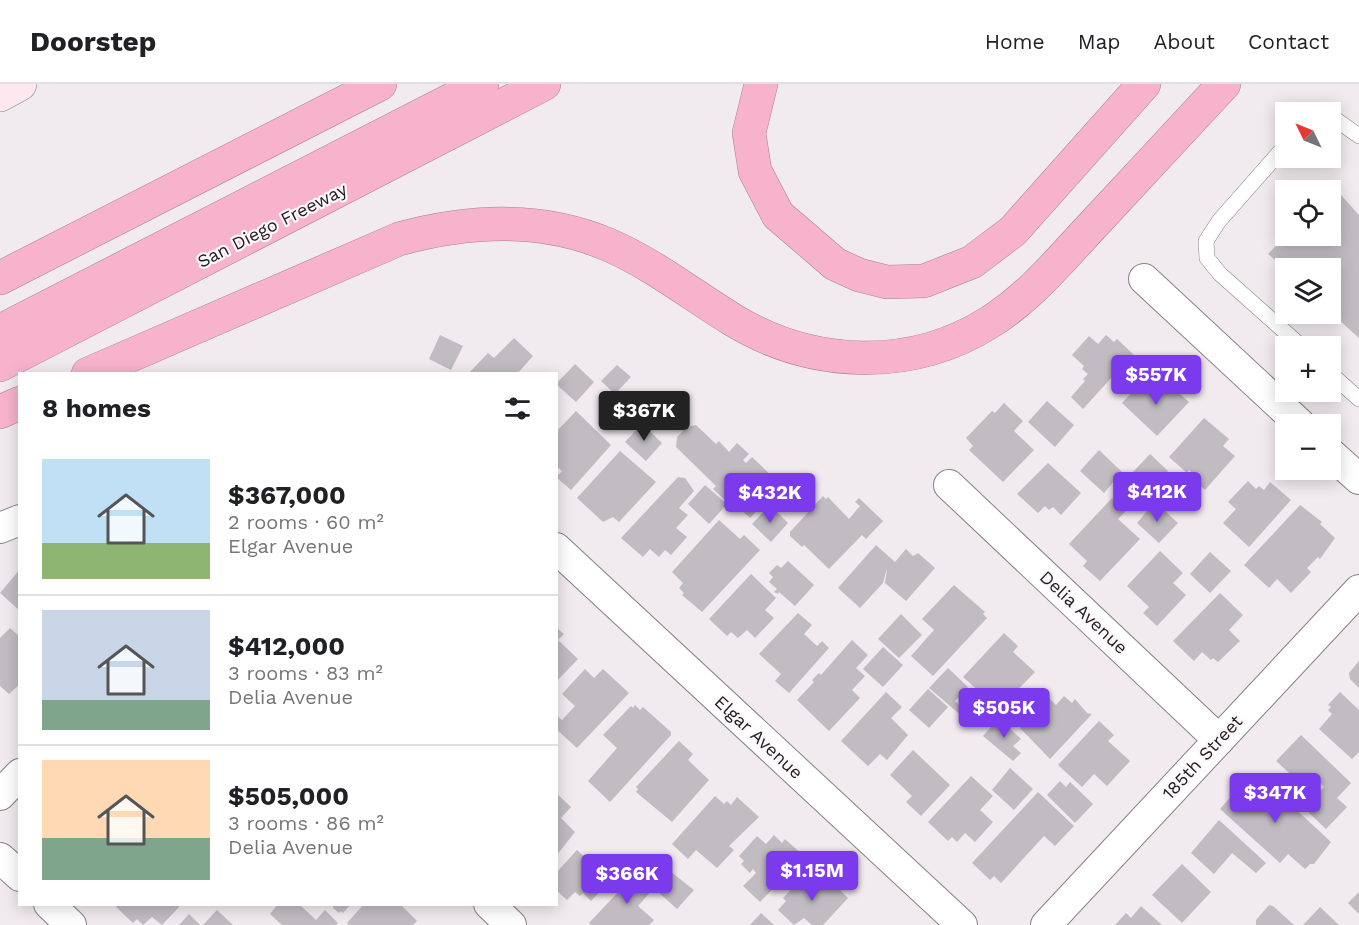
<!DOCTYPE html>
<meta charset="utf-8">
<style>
:root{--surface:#fff;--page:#f2f2f2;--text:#202124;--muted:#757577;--line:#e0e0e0;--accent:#7c3aed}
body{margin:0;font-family:"Work Sans",sans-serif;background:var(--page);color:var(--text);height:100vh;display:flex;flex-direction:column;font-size:22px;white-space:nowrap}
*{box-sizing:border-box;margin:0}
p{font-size:20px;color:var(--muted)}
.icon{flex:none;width:33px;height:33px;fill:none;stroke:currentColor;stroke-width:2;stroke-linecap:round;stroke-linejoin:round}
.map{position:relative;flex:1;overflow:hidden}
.drawer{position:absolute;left:18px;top:288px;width:540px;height:534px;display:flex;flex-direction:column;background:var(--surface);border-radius:0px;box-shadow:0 3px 15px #0003}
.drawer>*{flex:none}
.needle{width:39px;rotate:313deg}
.controls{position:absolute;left:1275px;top:18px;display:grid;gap:12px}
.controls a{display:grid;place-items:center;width:66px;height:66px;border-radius:0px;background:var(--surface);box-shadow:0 3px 15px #0003;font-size:30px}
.price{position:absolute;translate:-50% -51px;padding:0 14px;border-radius:6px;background:var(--accent);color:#fff;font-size:20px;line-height:39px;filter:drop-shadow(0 2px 3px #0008)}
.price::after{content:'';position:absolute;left:50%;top:36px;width:18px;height:14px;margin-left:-9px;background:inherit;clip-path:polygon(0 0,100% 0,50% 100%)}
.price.current{background:#222;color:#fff}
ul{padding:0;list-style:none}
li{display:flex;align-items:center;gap:18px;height:150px;padding:0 24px}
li+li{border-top:2px solid var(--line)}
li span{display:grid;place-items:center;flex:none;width:168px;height:120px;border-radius:0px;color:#555}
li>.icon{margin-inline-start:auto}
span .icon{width:72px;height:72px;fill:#fffc;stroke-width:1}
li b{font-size:26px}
h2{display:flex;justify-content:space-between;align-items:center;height:72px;padding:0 24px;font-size:26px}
header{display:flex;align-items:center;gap:36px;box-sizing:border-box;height:84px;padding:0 30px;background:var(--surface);border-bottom:2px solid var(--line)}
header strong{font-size:28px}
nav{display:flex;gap:33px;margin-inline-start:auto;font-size:21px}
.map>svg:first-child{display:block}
</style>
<header>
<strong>Doorstep</strong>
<nav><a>Home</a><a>Map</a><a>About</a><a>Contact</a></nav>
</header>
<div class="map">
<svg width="1359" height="841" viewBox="0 0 1359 841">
<rect width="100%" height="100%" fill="#f1eaef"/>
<!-- building -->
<g fill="#c1bcc2">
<polygon points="1332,101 1359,131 1359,254 1330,228 1330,184 1286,186 1268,170 1285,152 1330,152 1330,106 1326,106"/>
<polygon points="440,251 463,262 451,286 429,275"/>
<polygon points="1106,251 1114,258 1117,255 1133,270 1083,325 1071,313 1085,297 1083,295 1088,290 1082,285 1084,282 1072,271 1089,252 1098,260"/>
<polygon points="514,254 533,272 517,290 468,290 488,269 494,274"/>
<polygon points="575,280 594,298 576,318 556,300"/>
<polygon points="617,281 631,293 615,310 601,297"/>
<polygon points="1141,299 1150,307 1158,299 1165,305 1170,301 1189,318 1157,352 1122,319"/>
<polygon points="1047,317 1074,341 1055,363 1028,338"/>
<polygon points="1004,319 1023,337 1014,347 1034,366 1003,398 969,366 973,362 966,354 992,327 995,329"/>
<polygon points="576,327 611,361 571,406 556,393 562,387 556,382 556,348"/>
<polygon points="1204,334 1229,355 1223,362 1235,372 1205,406 1194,396 1197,393 1189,386 1187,389 1169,373"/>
<polygon points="642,340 662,359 646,377 625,358"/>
<polygon points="696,341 716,360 719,357 729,368 737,359 749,370 743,376 746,379 752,373 781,401 750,434 729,414 726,417 713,405 716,402 676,363 677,353 687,343"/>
<polygon points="1099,366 1122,388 1104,409 1080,387"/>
<polygon points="620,367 656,398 619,438 613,433 603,438 577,414"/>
<polygon points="1150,370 1168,387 1150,406 1132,389"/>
<polygon points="1048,379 1081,409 1061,431 1053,423 1049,426 1045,422 1038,429 1017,410"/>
<polygon points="678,393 685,394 694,407 679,424 688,431 676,444 687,453 671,471 665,466 659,473 650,465 643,473 621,454"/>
<polygon points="1248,397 1256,405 1259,402 1264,406 1270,398 1291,416 1249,463 1223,439 1236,425 1228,418"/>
<polygon points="705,401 727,420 709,440 688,420"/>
<polygon points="823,412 826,415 828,413 849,435 860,422 855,418 859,414 883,437 866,455 862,451 829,485 804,461 802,463 790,452 790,448"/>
<polygon points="1112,414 1126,427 1118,435 1140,455 1100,497 1083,482 1087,477 1069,460"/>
<polygon points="1155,418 1178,439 1159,459 1137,439"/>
<polygon points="770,421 788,439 771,458 752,440"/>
<polygon points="1300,421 1322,438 1320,440 1335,454 1320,475 1318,473 1307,484 1311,488 1291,509 1277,495 1269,504 1244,481"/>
<polygon points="719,436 740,455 744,451 760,466 702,528 682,511 684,509 679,504 683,499 672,488"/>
<polygon points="876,461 895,478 906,465 913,472 918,469 935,484 906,517 885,499 887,484 883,499 860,524 838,504"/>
<polygon points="1160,467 1183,489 1173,499 1186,511 1157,542 1143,529 1149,523 1127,502"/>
<polygon points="1210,468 1231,487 1210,509 1190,490"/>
<polygon points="788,477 814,501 795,522 779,508 778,510 774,508 777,505 769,498 773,493 769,489 777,481 781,484"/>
<polygon points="20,485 20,527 0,509"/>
<polygon points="751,490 776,514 765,526 774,534 755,554 747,546 738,554 731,548 727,552 709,535"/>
<polygon points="954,501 985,528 983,530 987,534 933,592 911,572 934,546 922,535"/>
<polygon points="1220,509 1243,531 1229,546 1240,557 1218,578 1213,574 1211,576 1202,568 1194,577 1173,557"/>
<polygon points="798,529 812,541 804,550 817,562 822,557 829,564 789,609 775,597 781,590 759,570"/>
<polygon points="901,530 922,551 899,574 878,555"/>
<polygon points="556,543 564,550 558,556 578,575 556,598"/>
<polygon points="10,544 20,553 20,600 9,610 0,602 0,554"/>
<polygon points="1004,549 1018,562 1013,568 1035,588 999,625 963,593"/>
<polygon points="852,556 868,571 856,584 865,592 852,606 860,614 829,647 797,616 814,598 812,596 819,589 821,591"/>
<polygon points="883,563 903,581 883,603 863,585"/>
<polygon points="1359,577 1359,604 1350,595 1349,589"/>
<polygon points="948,584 968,603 955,617 967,628 963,633 929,604"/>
<polygon points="585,585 594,594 603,585 629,609 577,664 556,645 556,631 562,636 575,622 562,610"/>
<polygon points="928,605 948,623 929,644 909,626"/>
<polygon points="886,608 902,623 891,634 908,651 887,676 880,670 868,682 841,657"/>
<polygon points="1043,608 1056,621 1064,612 1072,619 1075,615 1087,629 1092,630 1050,675 1020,644 1030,633 1025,628"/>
<polygon points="1340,608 1359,626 1359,668 1352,675 1319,645 1332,630 1328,626 1331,623 1328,621"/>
<polygon points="635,621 640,626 643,623 671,648 671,651 610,718 588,697 617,664 603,651 631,622 633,624"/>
<polygon points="999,634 1021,655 1013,662 1021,669 1013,677 983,652"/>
<polygon points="1099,637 1114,651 1108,657 1130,677 1107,702 1094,690 1082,703 1058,681"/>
<polygon points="1301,651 1351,699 1337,714 1347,723 1326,745 1304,724 1324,703 1318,696 1308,706 1276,677"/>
<polygon points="679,657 693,670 688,676 709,696 672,738 636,708 638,705 636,703"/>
<polygon points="913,666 950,701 921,732 906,718 912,712 890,691"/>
<polygon points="1010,684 1033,705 1014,726 992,706"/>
<polygon points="1259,691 1331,758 1314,780 1310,780 1305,785 1288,770 1280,779 1220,725 1239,703 1244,708"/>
<polygon points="971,692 993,712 980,726 993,738 975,758 965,749 957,758 952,753 948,757 928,738"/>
<polygon points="1060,697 1066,703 1070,698 1093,720 1075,739 1047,711"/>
<polygon points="1038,708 1074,742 1055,762 1044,752 1001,799 994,792 990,796 972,779"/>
<polygon points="556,709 571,723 561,734 575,748 556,772"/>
<polygon points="715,712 724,720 727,717 731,721 737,713 759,733 729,762 734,766 717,784 696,766 688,775 672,760"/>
<polygon points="1219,736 1266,779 1256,789 1232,769 1214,790 1191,769"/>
<polygon points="774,751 782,759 785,755 804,772 760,818 743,802 756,789 753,785 750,789 741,780 744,777 739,772 757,752 766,760"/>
<polygon points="577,766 610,797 591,817 583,809 580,812 575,808 567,816 556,806 556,789"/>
<polygon points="1182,780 1211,808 1182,839 1152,811"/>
<polygon points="666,784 694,806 677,825 657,807 666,797 660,791"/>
<polygon points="637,788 654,804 638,822 654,836 649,841 591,841 589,839"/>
<polygon points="806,790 820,803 828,794 848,814 823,841 812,841 804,834 794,841 778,826 786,817 783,814"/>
<polygon points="1359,808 1359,830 1348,819"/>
<polygon points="119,820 178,820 180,822 162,841 152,833 143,841 137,835 133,839 116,823"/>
<polygon points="278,820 299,820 316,836 325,826 338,839 336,841 282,841 270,830"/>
<polygon points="334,820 351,820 343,829 341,827 339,829 333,824"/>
<polygon points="364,820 400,820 417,837 413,841 349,841 347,839"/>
<polygon points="1269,821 1273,822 1294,841 1256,841 1256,836"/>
<polygon points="1141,822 1162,841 1115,841 1126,829 1131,834"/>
<polygon points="1320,823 1339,841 1303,841"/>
<polygon points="217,826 233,841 203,841"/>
<polygon points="761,829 774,841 750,841"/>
<polygon points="189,830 200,841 179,841"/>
</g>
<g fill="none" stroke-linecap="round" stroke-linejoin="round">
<!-- lane casing -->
<g stroke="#878185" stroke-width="16">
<g id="lane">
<polyline points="1330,35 1335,35 1359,52"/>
<polyline points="1286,61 1219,137 1206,157 1207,174 1220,190 1301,262"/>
<polyline points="1330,289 1359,315"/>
</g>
</g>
<!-- street casing -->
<g stroke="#878185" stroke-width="32">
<g id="street">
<polyline points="1144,195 1300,340"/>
<polyline points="1330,369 1359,395"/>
<polyline points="949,401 1219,656"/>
<polyline points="0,444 20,436"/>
<polyline points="556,464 962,841"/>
<polyline points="0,711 20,690"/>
<polyline points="0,774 20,792"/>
<polyline points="49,820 71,841"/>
<polyline points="489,820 511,841"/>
<polyline points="1046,841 1359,506"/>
</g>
</g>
<!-- secondary casing -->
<g stroke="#878185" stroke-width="34">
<polyline id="secondary" points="0,11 20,0"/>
</g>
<!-- highway casing -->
<g stroke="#ac7f90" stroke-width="34">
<g id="highway">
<polyline points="761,0 749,49 755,87 778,131 835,180 859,191 887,198 924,197 972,178 1013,147 1144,0"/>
<polyline points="0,194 380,0"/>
<polyline points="0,247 482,0"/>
<polyline points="0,281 544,0"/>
<path d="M88,290L399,155C468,136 542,132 609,161C653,180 692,211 733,236C812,284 911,288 990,238C1030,213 1060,176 1092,142C1136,95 1180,47 1224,0"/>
<polyline points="0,328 20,319"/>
</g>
</g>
<!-- lane -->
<use href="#lane" stroke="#fff" stroke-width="15"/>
<!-- street -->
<use href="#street" stroke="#fff" stroke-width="30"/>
<!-- secondary -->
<use href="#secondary" stroke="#fde8f0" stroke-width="33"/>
<!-- highway -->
<use href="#highway" stroke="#f7b3cc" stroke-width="33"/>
</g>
<g text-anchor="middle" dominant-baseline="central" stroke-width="4.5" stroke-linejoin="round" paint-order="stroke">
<!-- street labels -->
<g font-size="18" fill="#211e20" stroke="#fef7fc">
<text transform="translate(272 141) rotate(-27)">San Diego Freeway</text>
<text transform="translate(1084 528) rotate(43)">Delia Avenue</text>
<text transform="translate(759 653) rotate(43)">Elgar Avenue</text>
<text transform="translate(1202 673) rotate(-47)">185th Street</text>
</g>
</g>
</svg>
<div class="controls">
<a><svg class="needle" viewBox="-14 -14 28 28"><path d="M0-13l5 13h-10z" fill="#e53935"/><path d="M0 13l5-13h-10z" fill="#757577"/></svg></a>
<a><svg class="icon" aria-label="locate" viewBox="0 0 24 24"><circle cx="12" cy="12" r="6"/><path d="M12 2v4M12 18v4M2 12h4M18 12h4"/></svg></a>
<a><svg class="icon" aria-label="layers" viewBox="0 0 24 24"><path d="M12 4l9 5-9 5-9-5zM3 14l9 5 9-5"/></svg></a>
<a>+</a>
<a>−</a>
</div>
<b class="price" style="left:1156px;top:322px">$557K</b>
<b class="price current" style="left:644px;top:358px">$367K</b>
<b class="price" style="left:1157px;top:439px">$412K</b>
<b class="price" style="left:770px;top:440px">$432K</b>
<b class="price" style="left:1004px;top:655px">$505K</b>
<b class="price" style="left:1275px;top:740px">$347K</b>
<b class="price" style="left:812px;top:818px">$1.15M</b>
<b class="price" style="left:627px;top:821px">$366K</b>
<section class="drawer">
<h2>8 homes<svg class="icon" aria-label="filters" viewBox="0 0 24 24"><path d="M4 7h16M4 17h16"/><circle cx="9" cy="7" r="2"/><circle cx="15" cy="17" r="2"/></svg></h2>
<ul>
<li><span style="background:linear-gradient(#bfe0f5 70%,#8fb573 0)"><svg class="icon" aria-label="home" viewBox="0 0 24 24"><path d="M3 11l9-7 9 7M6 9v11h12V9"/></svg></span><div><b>$367,000</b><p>2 rooms · 60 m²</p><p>Elgar Avenue</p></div></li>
<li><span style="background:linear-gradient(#c9d6e8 75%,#7fa58c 0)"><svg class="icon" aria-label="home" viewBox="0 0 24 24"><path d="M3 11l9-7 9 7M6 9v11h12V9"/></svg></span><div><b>$412,000</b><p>3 rooms · 83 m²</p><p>Delia Avenue</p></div></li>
<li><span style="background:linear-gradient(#ffd9b3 65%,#7fa58c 0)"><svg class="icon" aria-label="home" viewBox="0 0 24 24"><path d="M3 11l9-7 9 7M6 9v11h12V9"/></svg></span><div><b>$505,000</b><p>3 rooms · 86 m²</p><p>Delia Avenue</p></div></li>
</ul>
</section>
</div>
